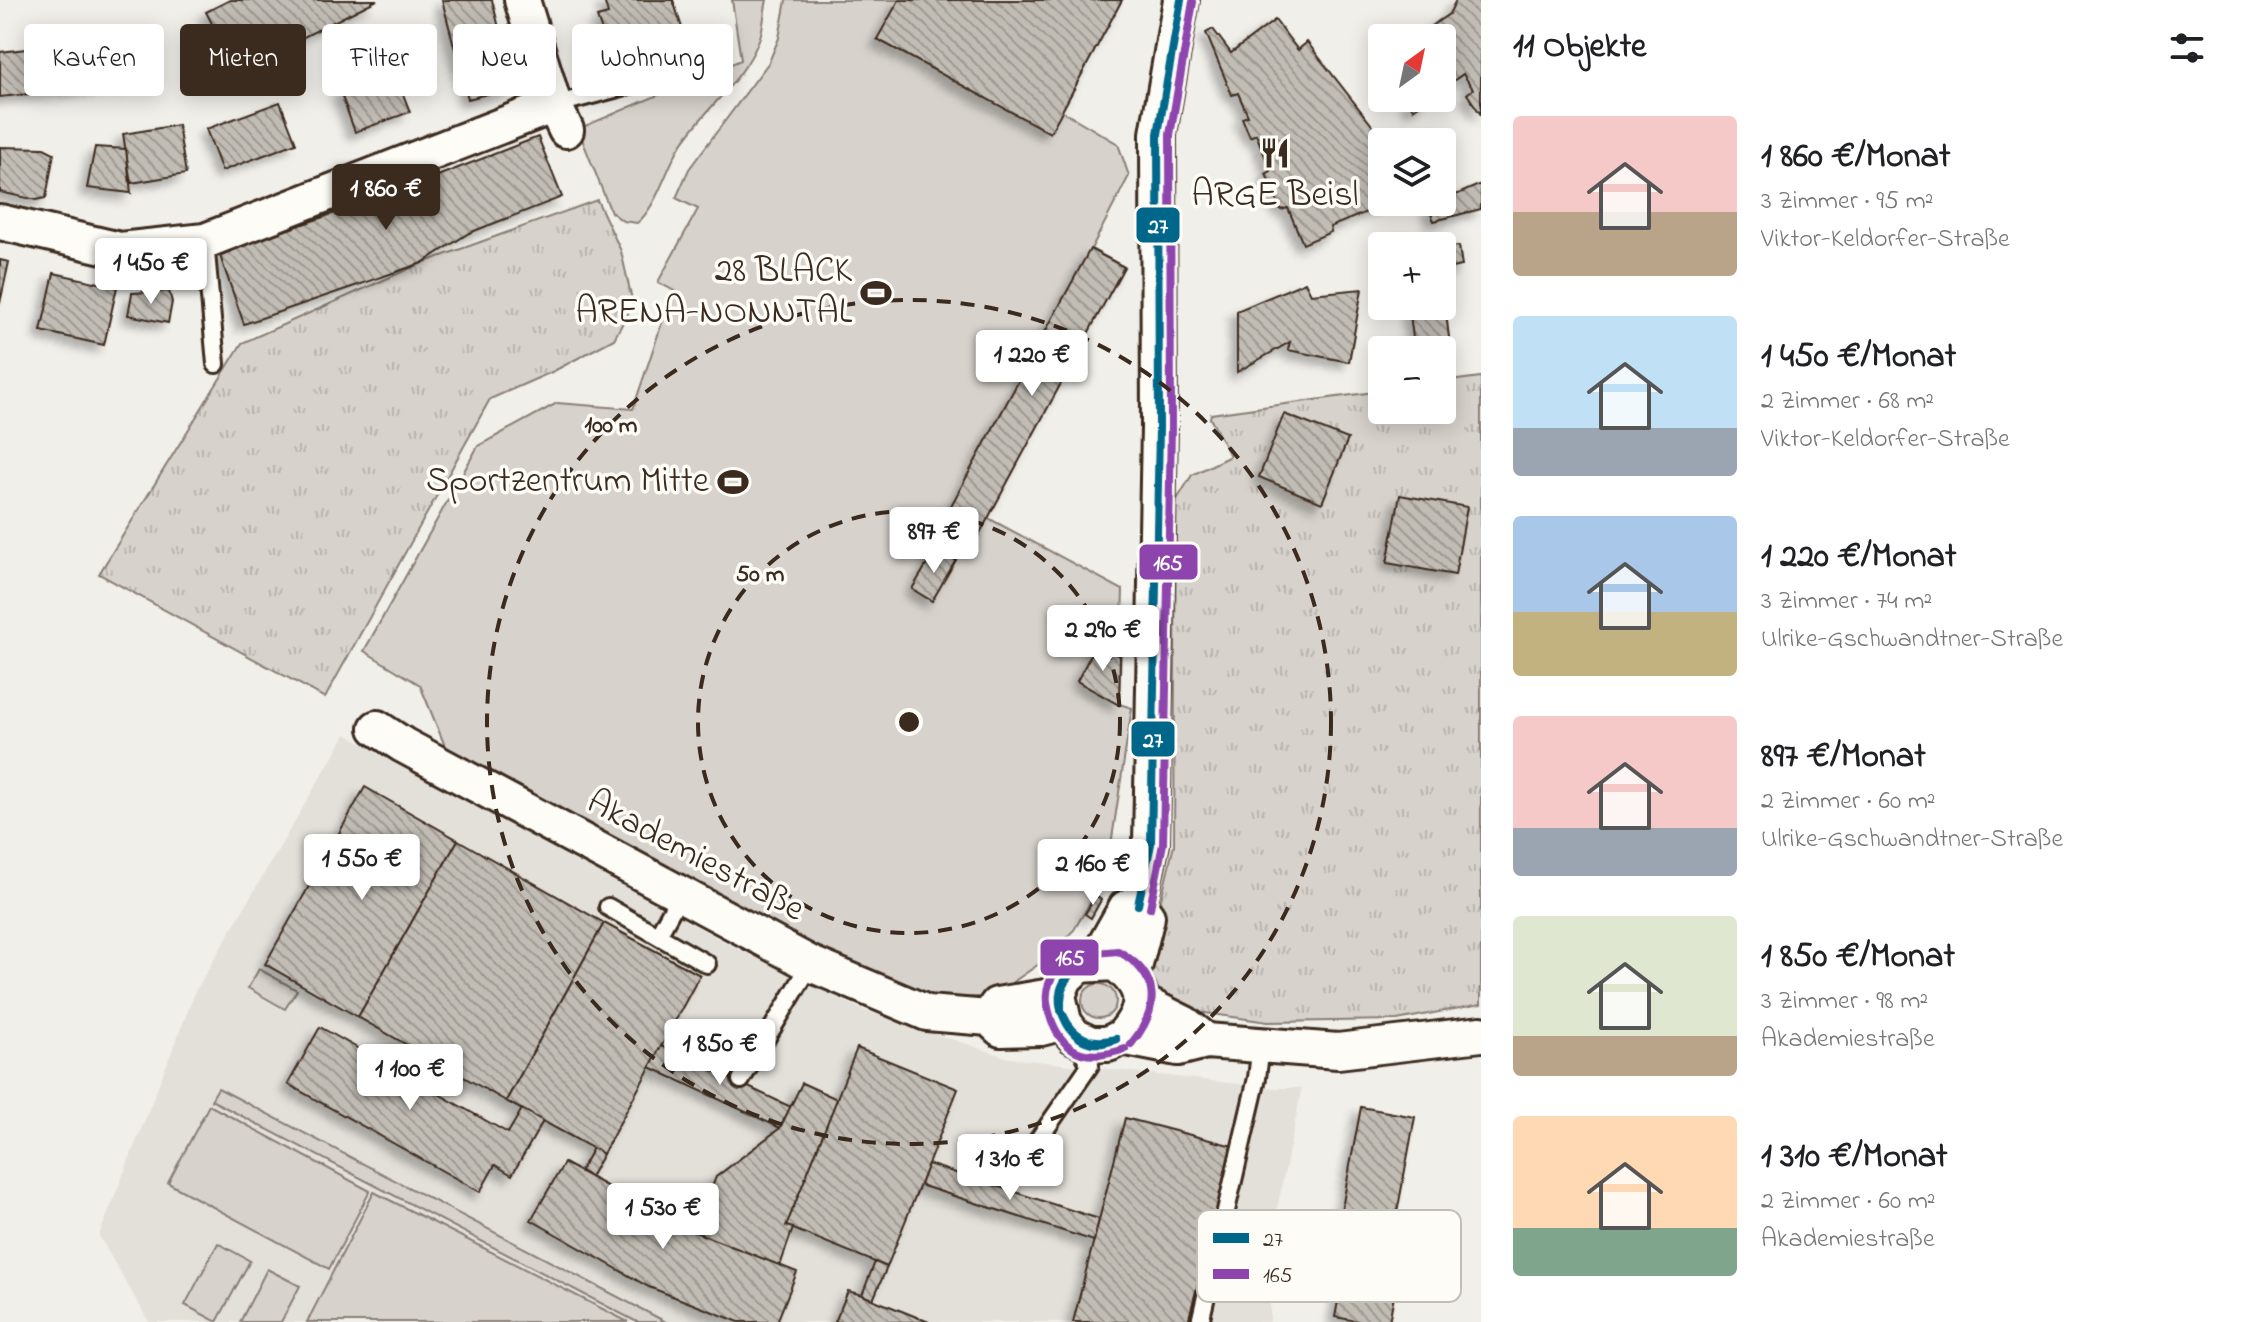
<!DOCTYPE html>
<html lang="de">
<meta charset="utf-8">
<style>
:root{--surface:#fff;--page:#f6f6f6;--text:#202124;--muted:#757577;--accent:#3b2a1e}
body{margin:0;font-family:"Indie Flower",sans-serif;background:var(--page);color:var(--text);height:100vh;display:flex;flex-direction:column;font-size:30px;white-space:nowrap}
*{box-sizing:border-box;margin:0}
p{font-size:26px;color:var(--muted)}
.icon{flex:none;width:44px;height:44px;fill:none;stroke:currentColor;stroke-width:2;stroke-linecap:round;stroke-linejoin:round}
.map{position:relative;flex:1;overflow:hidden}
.panel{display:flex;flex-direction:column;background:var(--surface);width:760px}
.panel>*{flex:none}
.banner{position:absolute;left:24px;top:24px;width:760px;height:72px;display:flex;gap:16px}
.needle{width:52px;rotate:33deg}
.controls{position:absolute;left:1368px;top:24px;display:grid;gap:16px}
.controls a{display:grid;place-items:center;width:88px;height:88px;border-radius:8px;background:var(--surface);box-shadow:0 4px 20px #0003;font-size:40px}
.price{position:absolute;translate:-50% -68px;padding:0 18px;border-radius:8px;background:#fff;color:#222;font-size:26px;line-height:52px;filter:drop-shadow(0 2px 4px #0008)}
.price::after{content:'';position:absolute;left:50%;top:48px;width:24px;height:18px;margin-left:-12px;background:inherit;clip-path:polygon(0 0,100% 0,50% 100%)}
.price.on{background:var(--accent);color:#fff}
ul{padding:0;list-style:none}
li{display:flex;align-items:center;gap:24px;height:200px;padding:0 32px}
li span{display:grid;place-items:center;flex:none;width:224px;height:160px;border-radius:8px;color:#555}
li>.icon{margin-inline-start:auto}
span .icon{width:96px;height:96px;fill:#fffc;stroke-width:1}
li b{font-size:34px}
h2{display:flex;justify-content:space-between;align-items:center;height:96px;padding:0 32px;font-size:34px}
.tag{padding:0 28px;border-radius:8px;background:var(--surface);box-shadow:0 4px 20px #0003;font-size:28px;line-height:72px}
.tag.on{background:var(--accent);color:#fff}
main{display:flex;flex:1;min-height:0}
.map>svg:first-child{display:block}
</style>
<main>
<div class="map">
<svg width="1481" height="1322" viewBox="0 0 1481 1322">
<defs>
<pattern id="park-tufts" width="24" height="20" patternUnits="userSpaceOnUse" patternTransform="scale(2)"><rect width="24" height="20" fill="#d7d2cc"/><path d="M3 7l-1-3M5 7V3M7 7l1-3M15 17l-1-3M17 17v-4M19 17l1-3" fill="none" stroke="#b9b4af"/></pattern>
<pattern id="building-back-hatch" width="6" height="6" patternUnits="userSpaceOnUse" patternTransform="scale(2)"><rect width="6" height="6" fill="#c1bcb4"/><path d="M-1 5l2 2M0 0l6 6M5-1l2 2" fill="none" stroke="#9e9992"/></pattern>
<filter id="shadow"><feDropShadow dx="-7" dy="7" stdDeviation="4" flood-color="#0004"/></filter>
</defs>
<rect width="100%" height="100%" fill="#f1efea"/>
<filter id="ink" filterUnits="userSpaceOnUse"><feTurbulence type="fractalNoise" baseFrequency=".0125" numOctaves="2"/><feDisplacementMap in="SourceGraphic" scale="16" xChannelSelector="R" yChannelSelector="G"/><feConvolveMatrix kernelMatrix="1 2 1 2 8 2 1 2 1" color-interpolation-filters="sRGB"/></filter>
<g filter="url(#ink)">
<!-- built -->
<polygon fill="#e3e0da" points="346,734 740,950 863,1010 1009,1058 1274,1088 1302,1088 1270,1243 1270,1322 149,1322 99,1236 196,990"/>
<!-- green -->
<g fill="#d7d2cc" stroke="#897e75" stroke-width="2">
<path d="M732,0H767C764,12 764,25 760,37C745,81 703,109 679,148C666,170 656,208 637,223L623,221L611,212L578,129L741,60Z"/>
<polygon points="786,0 1122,0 1062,111 1118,144 1129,176 1091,249 1124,267 988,518 1123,590 1119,704 1132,708 1109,858 1094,896 1074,930 1039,964 993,996 936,1000 818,953 447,751 420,685 364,651 478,446 557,403 633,409 666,311 676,292 658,282 698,209 676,198 689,169 769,62 779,38"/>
<polygon points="259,969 297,990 285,1009 248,988"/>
<circle cx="1099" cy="1001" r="17"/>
<polygon points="218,1088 666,1322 637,1322 211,1100"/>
<polygon points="209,1105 370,1191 329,1269 168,1183"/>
<polygon points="374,1192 628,1322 307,1322"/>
<polygon points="218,1243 250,1261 217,1322 185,1305"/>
<polygon points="267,1269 300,1286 281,1322 240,1322"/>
</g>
<!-- park -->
<g fill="url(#park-tufts)" stroke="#897e75" stroke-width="2">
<polygon points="597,200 621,251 633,304 614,339 554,371 490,399 325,698 99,574 242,343 422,263"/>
<polygon points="1481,377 1481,1004 1397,1020 1268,1022 1184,1010 1161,995 1151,976 1148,954 1174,845 1176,501 1192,475 1230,456 1210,418 1211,414 1382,391 1382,410 1442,410 1442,382"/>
</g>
<!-- building -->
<g fill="url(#building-back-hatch)" stroke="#3b2a1e" stroke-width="2" filter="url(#shadow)">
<polygon points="230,0 377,0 302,38 298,30 233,63 231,59 213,68 203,48 220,39 206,12"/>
<polygon points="442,0 492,0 514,87 468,99"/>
<polygon points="604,0 673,0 683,31 664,38 666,44 619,60 613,43 607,45 597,17 608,14"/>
<polygon points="899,0 1122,0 1050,133 877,39"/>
<polygon points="1456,0 1481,0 1481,115 1467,94 1473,89 1463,74 1442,89 1442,38 1413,38 1449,14"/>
<polygon points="1275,20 1298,50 1307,42 1385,142 1382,142 1382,202 1391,202 1330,227 1331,232 1303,244 1288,208 1281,210 1266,174 1271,171 1256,134 1250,137 1242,118 1248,116 1238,93 1232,95 1206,33 1213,29 1231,53"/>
<polygon points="124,39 129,84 49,92 44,47"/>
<polygon points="44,47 49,92 0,97 0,52"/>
<polygon points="394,71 410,112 355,132 340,91"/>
<polygon points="1406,98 1429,98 1413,109"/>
<polygon points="280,102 296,143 222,171 206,129"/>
<polygon points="178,125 186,174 131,183 123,134"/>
<polygon points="538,137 562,197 469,233 422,263 244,324 219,253 396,192"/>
<polygon points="0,147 44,148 54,153 46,198 36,200 0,192"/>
<polygon points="95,147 126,149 131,193 87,188"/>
<polygon points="1481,184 1481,209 1434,221 1428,207"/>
<polygon points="1459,246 1462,266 1446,269 1443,248"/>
<polygon points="1090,249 1124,267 973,546 939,528"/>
<polygon points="0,260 9,262 0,303"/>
<polygon points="54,273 117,287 104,345 41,331"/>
<polygon points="1305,282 1311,294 1362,289 1349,362 1288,350 1290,342 1237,372 1237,311"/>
<polygon points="1442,282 1450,345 1413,338 1409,306 1442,306"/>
<polygon points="169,291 172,302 168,323 128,315 132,293"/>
<polygon points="1284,414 1348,439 1322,503 1259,477"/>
<polygon points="1400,495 1467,507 1455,575 1387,563"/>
<polygon points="936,549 956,560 932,601 912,589"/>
<polygon points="1097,643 1120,656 1119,705 1077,681"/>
<polygon points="365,787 458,840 358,1017 265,964"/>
<polygon points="458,840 604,923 506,1101 358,1017"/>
<polygon points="1096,896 1101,900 1091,918 1085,914"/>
<polygon points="604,923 700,975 603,1154 506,1101"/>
<polygon points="320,1027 508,1133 522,1109 543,1121 512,1175 495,1165 480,1192 288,1084"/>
<polygon points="661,1046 791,1107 780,1128 650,1067"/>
<polygon points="857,1048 958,1089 887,1267 786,1226"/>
<polygon points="802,1083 837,1099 786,1226 793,1228 780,1266 694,1232 716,1177 780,1128"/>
<polygon points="1361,1107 1415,1117 1391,1245 1337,1235"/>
<polygon points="1125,1118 1233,1146 1188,1322 1073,1322"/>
<polygon points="593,1148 603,1154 590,1177 580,1171"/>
<polygon points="564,1163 680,1226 797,1272 777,1322 739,1322 649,1287 531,1220"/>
<polygon points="928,1164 1099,1219 1094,1241 920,1185"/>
<polygon points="1350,1238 1403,1248 1389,1322 1362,1322 1335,1317"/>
<polygon points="875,1262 887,1267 873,1300 862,1295"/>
<polygon points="848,1291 862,1295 929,1322 835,1322"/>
</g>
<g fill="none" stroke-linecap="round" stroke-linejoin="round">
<!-- service casing -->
<g stroke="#3b2a1e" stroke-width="22">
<g id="service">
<polyline points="554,105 641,82 654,68"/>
<polyline points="205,241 216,364"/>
<polyline points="608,907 707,964"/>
<polyline points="658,935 680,895"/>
<polyline points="741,1080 811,964"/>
<polyline points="1020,1166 1090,1065 1077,1041"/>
<polyline points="1200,1322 1257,1078 1261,1045"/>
</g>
</g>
<!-- minor casing -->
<g stroke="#3b2a1e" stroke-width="40">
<g id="minor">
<polyline points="522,0 554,105 566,130"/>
<polyline points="0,222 120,250 205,241 554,105"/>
<polyline points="377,728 403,745 811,964 927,1013 989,1018 1001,1029 1041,1028 1064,1022"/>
<polyline points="1138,905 1151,844 1159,428 1158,134 1181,0"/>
<polyline points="1095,963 1126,908 1138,905"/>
<polyline points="1132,976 1147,917 1138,905"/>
<polyline points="1141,1002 1185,1024 1206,1041"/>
<polyline points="989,1018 997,1005 1058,995"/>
<path d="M1122,1037C1148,1007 1147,988 1115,963L1079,965L1065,978L1058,995L1064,1022L1074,1036L1091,1044H1108L1122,1037L1178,1048L1206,1041L1338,1051L1481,1034"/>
</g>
</g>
<!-- service -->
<use href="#service" stroke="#fdfcf7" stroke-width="16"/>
<!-- minor -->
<use href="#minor" stroke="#fdfcf7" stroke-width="34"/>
<!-- bus-1 casing -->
<g stroke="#fdfcf7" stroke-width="14">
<g id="bus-1">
<polyline points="1138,905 1151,844 1159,428 1158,134 1181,0"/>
<path d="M1061,1010C1056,989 1064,979 1079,965L1094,964"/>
<path d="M1061,1010C1060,983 1067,970 1094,964"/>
<path d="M1063,1015C1074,1039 1091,1045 1116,1039"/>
<path d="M1063,1015C1072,1039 1091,1050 1116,1039"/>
</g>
</g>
<!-- bus-2 casing -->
<g stroke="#fdfcf7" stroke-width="14">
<g id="bus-2">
<polyline points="1150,908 1163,844 1171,428 1170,135 1193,2"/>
<path d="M1125,1049C1092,1060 1067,1058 1052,1022C1048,1010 1044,997 1049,984C1053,972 1063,963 1073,955L1118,951C1161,975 1160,1009 1131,1044"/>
</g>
</g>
<!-- bus-1 -->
<use href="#bus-1" stroke="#00678b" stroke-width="8"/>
<!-- bus-2 -->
<use href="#bus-2" stroke="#8e44ad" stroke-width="8"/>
</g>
</g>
<!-- distance rings -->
<g fill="none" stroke="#3b2a1e" stroke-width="4" stroke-dasharray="14 10">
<circle cx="909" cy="722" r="211"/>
<circle cx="909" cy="722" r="422"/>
</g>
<!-- icons -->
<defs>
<g id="restaurant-bare" transform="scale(2.4)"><path d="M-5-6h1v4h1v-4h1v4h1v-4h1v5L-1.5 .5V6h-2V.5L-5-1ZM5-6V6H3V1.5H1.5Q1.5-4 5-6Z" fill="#3b2a1e" stroke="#fdfcf7" stroke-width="2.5" paint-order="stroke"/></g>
<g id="stadium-bare" transform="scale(2.4)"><path d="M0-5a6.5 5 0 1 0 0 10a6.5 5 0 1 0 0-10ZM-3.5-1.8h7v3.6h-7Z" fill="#3b2a1e" stroke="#fdfcf7" stroke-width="2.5" paint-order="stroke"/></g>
</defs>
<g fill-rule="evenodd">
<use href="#restaurant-bare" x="1275" y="153"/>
<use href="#stadium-bare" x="876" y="293"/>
<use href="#stadium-bare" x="733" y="482"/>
</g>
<g text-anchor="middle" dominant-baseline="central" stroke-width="7" stroke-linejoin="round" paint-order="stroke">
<!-- poi labels -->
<g font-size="36" fill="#3b2a1e" stroke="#fdfcf7" text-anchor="end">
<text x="1275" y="196" text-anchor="middle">ARGE Beisl</text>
<text x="852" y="272">28 BLACK<tspan x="852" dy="41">ARENA-NONNTAL</tspan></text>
<text x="709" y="482">Sportzentrum Mitte</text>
</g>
<!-- street labels -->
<g font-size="36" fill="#3b2a1e" stroke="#fdfcf7">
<text transform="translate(695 857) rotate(28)">Akademiestraße</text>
</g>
</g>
<!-- legend -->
<rect x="1197" y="1210" width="264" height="92" rx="12" fill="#fdfcf7" stroke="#c3bdb6" stroke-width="2"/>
<rect x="1213" y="1233" width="36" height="10" fill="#00678b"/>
<rect x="1213" y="1269" width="36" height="10" fill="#8e44ad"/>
<g font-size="22" fill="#3b2a1e">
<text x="1263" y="1246">27</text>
<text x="1263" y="1282">165</text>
</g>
<circle cx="909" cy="722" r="12" fill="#3b2a1e" stroke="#fdfcf7" stroke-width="4"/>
<g font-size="24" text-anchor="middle" font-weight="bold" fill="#3b2a1e" stroke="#fdfcf7" stroke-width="7" stroke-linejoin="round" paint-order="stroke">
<text x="611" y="432">100 m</text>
<text x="760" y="581">50 m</text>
</g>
<g stroke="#fdfcf7" stroke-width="3">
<rect x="1135" y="206" width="46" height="38" rx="8" fill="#00678b"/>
<rect x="1138" y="543" width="61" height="38" rx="8" fill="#8e44ad"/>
<rect x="1130" y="720" width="46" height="38" rx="8" fill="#00678b"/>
<rect x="1039" y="938" width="61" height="39" rx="8" fill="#8e44ad"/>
</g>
<g font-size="22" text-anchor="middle" font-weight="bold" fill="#fff">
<text x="1158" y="233">27</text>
<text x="1168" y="570">165</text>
<text x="1153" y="747">27</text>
<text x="1070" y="965">165</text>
</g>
</svg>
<div class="controls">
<a><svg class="needle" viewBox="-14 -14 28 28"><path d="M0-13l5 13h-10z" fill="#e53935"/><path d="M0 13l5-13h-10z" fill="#757577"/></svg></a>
<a><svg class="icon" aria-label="layers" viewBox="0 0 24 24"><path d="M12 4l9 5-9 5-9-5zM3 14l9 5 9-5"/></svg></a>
<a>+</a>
<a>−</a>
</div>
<b class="price on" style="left:386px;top:232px">1 860 €</b>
<b class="price" style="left:151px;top:306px">1 450 €</b>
<b class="price" style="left:1032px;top:398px">1 220 €</b>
<b class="price" style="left:934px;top:575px">897 €</b>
<b class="price" style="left:1103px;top:673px">2 290 €</b>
<b class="price" style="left:362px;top:902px">1 550 €</b>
<b class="price" style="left:1093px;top:907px">2 160 €</b>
<b class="price" style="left:720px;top:1087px">1 850 €</b>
<b class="price" style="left:410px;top:1112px">1 100 €</b>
<b class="price" style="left:1010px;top:1202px">1 310 €</b>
<b class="price" style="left:663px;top:1251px">1 530 €</b>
<div class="banner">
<a class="tag">Kaufen</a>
<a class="tag on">Mieten</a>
<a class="tag">Filter</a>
<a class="tag">Neu</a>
<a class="tag">Wohnung</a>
</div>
</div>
<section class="panel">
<h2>11 Objekte<svg class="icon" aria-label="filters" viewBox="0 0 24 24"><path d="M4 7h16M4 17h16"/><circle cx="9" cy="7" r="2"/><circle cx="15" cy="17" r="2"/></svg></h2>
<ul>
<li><span style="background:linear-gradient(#f6c9c9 60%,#b9a48a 0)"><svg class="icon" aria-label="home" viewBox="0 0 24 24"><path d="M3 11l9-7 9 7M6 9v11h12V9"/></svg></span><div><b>1 860 €/Monat</b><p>3 Zimmer · 95 m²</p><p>Viktor-Keldorfer-Straße</p></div></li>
<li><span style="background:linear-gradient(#bfe0f5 70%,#9aa5b1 0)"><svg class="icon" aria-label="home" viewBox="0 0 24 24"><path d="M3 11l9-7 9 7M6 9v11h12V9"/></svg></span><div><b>1 450 €/Monat</b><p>2 Zimmer · 68 m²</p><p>Viktor-Keldorfer-Straße</p></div></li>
<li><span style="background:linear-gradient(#a9c7e8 60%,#c2b280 0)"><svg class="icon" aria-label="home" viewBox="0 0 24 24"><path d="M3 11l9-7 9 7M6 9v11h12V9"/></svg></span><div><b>1 220 €/Monat</b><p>3 Zimmer · 74 m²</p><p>Ulrike-Gschwandtner-Straße</p></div></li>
<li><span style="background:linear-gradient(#f6c9c9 70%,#9aa5b1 0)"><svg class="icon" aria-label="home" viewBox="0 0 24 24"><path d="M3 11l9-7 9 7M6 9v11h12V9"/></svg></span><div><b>897 €/Monat</b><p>2 Zimmer · 60 m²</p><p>Ulrike-Gschwandtner-Straße</p></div></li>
<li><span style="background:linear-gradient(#dfe7d0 75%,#b9a48a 0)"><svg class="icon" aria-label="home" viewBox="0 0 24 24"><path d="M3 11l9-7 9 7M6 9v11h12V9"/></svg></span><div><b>1 850 €/Monat</b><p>3 Zimmer · 98 m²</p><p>Akademiestraße</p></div></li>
<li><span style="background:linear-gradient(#ffd9b3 70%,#7fa58c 0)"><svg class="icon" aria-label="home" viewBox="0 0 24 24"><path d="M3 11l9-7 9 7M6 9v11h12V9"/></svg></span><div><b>1 310 €/Monat</b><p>2 Zimmer · 60 m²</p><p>Akademiestraße</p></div></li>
</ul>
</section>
</main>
